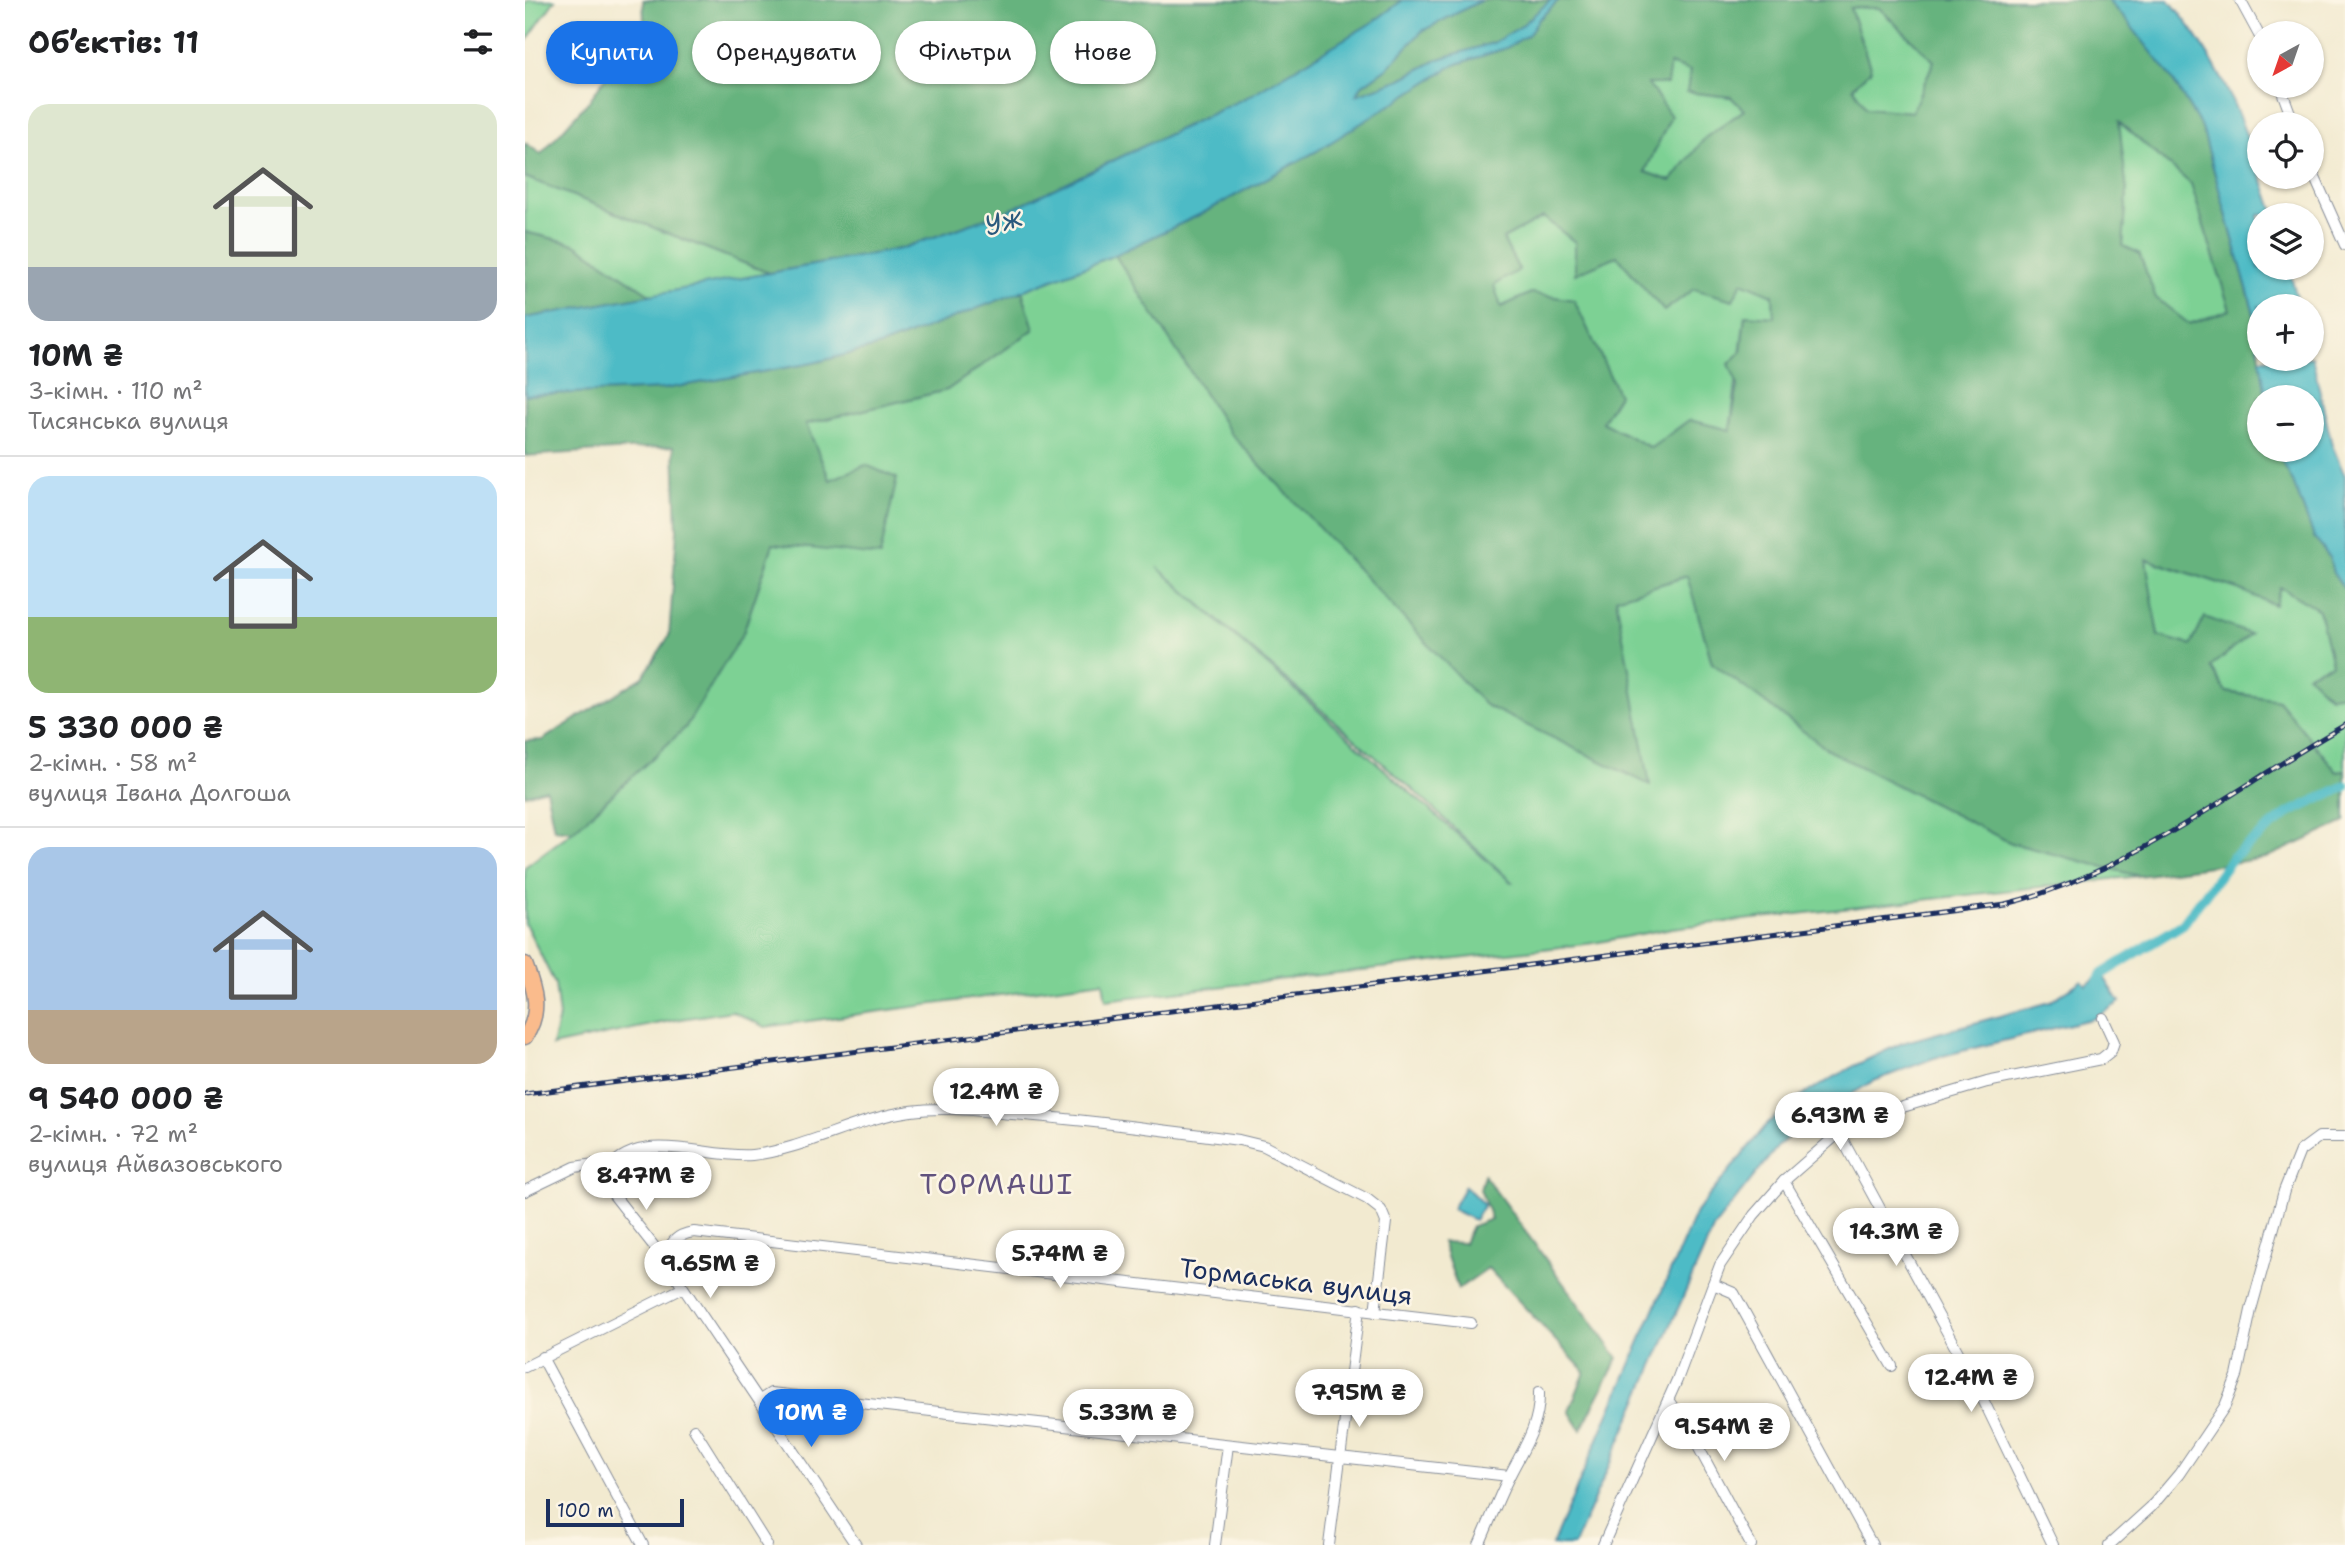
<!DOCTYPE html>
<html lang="uk">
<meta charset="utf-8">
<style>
:root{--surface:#fff;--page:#f2f2f2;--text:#202124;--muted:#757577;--line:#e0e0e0;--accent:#1a73e8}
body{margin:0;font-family:"Shantell Sans",sans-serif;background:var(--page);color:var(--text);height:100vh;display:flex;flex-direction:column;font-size:26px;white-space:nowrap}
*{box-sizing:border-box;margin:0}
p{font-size:23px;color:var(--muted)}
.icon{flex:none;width:38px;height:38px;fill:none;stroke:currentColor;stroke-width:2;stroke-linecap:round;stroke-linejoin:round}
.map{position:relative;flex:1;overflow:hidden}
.sheet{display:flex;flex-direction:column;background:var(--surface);width:525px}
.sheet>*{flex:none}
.banner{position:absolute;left:21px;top:21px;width:665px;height:63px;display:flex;gap:14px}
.needle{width:46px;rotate:220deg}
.fabs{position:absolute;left:1722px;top:21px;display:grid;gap:14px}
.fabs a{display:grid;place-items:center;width:77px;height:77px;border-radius:50%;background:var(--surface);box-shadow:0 2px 5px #0004;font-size:35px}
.scale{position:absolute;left:21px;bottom:18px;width:138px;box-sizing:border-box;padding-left:7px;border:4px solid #1b2f5e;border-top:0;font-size:19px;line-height:24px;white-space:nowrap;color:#1b2f5e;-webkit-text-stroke:5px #fcf5e5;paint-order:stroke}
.price{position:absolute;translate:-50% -60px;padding:0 16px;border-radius:24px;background:#fff;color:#222;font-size:23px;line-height:46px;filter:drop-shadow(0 2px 4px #0008)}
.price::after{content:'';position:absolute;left:50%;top:42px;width:21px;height:16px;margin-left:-10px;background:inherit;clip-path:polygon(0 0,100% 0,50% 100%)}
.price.current{background:var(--accent);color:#fff}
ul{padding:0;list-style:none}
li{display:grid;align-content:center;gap:14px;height:371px;padding:0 28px}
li+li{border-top:2px solid var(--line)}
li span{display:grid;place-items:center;height:217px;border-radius:21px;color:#555}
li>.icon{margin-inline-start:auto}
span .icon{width:126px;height:126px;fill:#fffc;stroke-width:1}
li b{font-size:30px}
h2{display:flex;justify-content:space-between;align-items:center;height:84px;padding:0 28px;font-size:30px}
.tag{padding:0 24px;border-radius:32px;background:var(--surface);box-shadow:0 2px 5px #0004;font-size:24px;line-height:63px}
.tag.current{background:var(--accent);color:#fff}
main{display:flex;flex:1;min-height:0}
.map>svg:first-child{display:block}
</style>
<main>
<section class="sheet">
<h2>Об’єктів: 11<svg class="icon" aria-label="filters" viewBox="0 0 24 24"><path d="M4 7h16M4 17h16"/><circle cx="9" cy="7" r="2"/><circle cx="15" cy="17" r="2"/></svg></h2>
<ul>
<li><span style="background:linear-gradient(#dfe7d0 75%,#9aa5b1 0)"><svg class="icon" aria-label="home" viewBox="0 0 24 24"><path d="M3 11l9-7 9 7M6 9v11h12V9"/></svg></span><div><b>10M ₴</b><p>3-кімн. · 110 m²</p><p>Тисянська вулиця</p></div></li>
<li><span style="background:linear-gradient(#bfe0f5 65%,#8fb573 0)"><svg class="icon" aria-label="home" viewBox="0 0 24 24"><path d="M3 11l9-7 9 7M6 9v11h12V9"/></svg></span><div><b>5 330 000 ₴</b><p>2-кімн. · 58 m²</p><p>вулиця Івана Долгоша</p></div></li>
<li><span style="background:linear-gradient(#a9c7e8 75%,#b9a48a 0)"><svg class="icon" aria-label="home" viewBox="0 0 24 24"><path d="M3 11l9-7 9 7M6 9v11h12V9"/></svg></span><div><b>9 540 000 ₴</b><p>2-кімн. · 72 m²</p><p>вулиця Айвазовського</p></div></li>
</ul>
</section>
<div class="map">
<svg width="1820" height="1545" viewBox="0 0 1820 1545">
<rect width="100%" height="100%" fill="#fcf5e5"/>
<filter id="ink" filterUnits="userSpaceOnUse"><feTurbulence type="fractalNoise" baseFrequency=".0143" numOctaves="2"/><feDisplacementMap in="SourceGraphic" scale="14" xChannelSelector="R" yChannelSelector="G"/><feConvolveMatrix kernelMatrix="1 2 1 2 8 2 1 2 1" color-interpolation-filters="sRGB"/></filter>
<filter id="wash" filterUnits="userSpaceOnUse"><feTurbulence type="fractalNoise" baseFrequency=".00686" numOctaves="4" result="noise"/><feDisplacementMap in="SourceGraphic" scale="28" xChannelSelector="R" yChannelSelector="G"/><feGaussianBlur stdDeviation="1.57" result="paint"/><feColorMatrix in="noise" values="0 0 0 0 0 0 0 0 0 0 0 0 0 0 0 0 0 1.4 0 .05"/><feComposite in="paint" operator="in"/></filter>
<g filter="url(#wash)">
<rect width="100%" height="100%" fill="#f2ead0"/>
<!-- green -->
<g fill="#7dd194" stroke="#4c8079" stroke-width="2" fill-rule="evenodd">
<polygon points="3,0 30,0 0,43 0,5"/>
<polygon points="1325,8 1354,8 1409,61 1387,112 1341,108 1328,87 1346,70"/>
<polygon points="1144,64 1166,71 1162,92 1206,97 1219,110 1180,138 1146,181 1120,172 1131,145 1122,83"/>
<polygon points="1593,121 1666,184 1705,310 1664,324 1630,298 1614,253 1598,246 1602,192"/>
<polygon points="0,177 244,273 126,295 50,244 0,232"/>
<polygon points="1018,217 1050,242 1092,256 1139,311 1169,289 1217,281 1248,295 1249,317 1220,315 1205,430 1164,420 1126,448 1076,422 1006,293 976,307 968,285 994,270 978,239"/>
<path d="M590,255L705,433L1091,598L1163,576L1187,663L1486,843L1614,876L1147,928L1069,943L581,1000L578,981L240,1027L207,1011L150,1020L27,1046L34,1017L30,984L0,923V867L48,831L218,633L248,544L341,465L305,481L280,424L422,390L509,329L497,291ZM632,567L886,788L987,882H986Z"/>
<polygon points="1620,559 1713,589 1749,605 1755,587 1794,610 1808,665 1783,674 1805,696 1820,694 1820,771 1812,772 1753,700 1701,692 1685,667 1724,634 1666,645 1633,636"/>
</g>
<!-- forest -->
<g fill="#66b37e" stroke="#40716e" stroke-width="2" fill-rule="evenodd">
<polygon points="118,0 878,0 848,22 722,97 480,212 375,249 244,273 0,177 0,143 16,154 64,101 119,21"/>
<polygon points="957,0 1026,0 995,27 968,43 914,59 876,79 830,96 835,87 863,67 897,31"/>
<path d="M1034,0H1582L1602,21L1644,74L1677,128L1729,314L1741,397H1734V450H1751L1768,482L1789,537L1804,557L1808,573L1820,590V694L1805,696L1782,674L1807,664L1794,610L1755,587L1750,605L1713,589L1621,559L1633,636L1666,645L1680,617L1725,634L1686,667L1701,692L1753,700L1812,772L1820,771V822L1741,858L1614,876L1486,843L1306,752L1187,663L1162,576L1091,598L1125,785L960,705L705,433L590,255L678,213L792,151L929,65L981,48L1004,34L1013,20ZM1325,8H1354L1409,61L1387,112L1341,108L1328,87L1346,70ZM1145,64L1165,71L1162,92L1206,97L1219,110L1180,138L1146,181L1120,172L1146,116L1123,84H1142ZM1594,122L1666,184L1705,310L1664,324L1631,298L1614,253L1598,246L1602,192ZM1018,217L1050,242V274L1092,256L1139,311L1169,289L1208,300L1217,282L1248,295L1249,317L1220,315L1216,352L1204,364L1213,385L1205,430L1164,420L1126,448L1077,422L1094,395L1049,300L1006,293L976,307L969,285L994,270L978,239Z"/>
<polygon points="0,232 50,244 126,295 0,318"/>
<polygon points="497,291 509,329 422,390 281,424 305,480 341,465 372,478 355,556 248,544 218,633 160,728 48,831 29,829 21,789 0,795 0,741 17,740 118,677 144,636 152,531 149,446 0,456 0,395 139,389 288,363 355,346"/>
<polygon points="959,1175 1093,1358 1056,1430 1044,1411 1060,1372 963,1268 933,1289 917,1242 939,1243 947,1226 966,1219 955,1189"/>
</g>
<!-- water -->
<g fill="#4ebbc6" stroke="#347592" stroke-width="2">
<polygon points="878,0 957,0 897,31 863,67 835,87 831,95 876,79 914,59 968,43 995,27 1026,0 1034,0 1013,20 1004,34 981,48 929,65 792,151 678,213 590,255 355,346 288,363 139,389 0,395 0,318 375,249 480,212 722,97 848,22"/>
<path d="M1582,0H1644C1703,70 1721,133 1750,215H1734V268H1764L1774,306H1734V351L1729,313L1677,128L1644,74L1602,21Z"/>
<polygon points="1787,357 1807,445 1820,476 1820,590 1808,573 1804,557 1789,537 1768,482 1751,450 1787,450 1787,397 1741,397 1735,359"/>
<polygon points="1577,974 1595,1002 1570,1018 1409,1058 1349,1081 1289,1116 1254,1145 1189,1227 1049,1545 1027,1545 1171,1212 1243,1123 1276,1096 1331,1065 1377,1043 1525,1002 1557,980 1561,985"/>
<polygon points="940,1186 959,1205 949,1220 927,1209"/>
</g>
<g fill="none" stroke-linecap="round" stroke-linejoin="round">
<!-- canal -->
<polyline stroke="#4ebbc6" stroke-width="10" points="1571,986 1577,974 1658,924 1708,857 1762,814 1820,786"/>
</g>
</g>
<g filter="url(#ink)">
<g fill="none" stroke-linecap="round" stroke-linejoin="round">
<!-- minor casing -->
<g stroke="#868c97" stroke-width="12">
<g id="minor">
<polyline points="1715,0 1734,35"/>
<polyline points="1755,86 1769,124"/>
<polyline points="1787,171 1820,245"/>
<polyline points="1314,1133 1453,1389 1528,1545"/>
<polyline points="84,1168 81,1179 84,1189 139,1259"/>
<polyline points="1259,1181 1367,1366"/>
<path d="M0,1191L50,1167L69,1164L84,1168C119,1128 182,1159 227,1155C281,1149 331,1118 386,1111C419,1106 454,1111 487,1114C563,1120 639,1130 714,1140L739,1146L842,1199L856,1210L861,1222L850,1312"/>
<polyline points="1188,1284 1209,1293 1347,1545"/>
<polyline points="17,1357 118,1545"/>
<polyline points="0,1367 158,1288"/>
<polyline points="235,1400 246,1393 984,1476"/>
<polyline points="1143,1400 1162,1426 1226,1545"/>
<polyline points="169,1429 242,1545"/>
<path d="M331,1545L139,1259C146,1242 150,1235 169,1232L946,1323"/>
<polyline points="690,1545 703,1445"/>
<polyline points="804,1545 834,1309"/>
<path d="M954,1545C964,1523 972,1501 983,1479C997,1450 1015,1427 1014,1392"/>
<polyline points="1078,1545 1152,1380 1195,1265 1229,1215 1259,1181 1314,1133 1354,1114 1462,1082 1576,1059 1586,1051 1589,1042 1578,1018"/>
<polyline points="1584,1545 1626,1507 1654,1474 1700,1406 1712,1376 1726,1310 1759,1191 1775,1151 1794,1137 1820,1137"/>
</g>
</g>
<!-- highway casing -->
<g stroke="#868c97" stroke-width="17">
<path id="highway" d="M0,964C10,990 17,1012 0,1037"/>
</g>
<!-- minor -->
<use href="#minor" stroke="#fff" stroke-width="10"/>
<!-- highway -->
<use href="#highway" stroke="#fabb8c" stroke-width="14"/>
<!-- rail casing -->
<g stroke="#1b2f5e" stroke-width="5">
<path id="rail" d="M0,1094L1480,904C1606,873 1709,788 1820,725"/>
</g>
<!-- rail -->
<use href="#rail" stroke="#fcf5e5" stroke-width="2.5" stroke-dasharray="8" stroke-linecap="butt"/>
</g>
</g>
<g text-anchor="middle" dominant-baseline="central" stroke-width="5" stroke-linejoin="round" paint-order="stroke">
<!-- street labels -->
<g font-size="26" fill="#1b2f5e" stroke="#fcf5e5">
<text transform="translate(771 1281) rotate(7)">Тормаська вулиця</text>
</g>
<!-- water labels -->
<g font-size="28" font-style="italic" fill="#2a597d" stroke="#fcf5e5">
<text transform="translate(478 221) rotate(-18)">Уж</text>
</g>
<!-- neighbourhood labels -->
<g font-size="28" letter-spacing="2" fill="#61527e" stroke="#fcf5e5">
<text x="472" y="1184">ТОРМАШІ</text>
</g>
</g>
</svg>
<div class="fabs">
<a><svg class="needle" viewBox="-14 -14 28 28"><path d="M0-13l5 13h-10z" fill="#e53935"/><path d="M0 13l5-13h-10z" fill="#757577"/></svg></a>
<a><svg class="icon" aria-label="locate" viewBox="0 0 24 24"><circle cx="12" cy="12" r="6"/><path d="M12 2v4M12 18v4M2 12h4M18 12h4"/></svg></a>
<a><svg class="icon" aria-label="layers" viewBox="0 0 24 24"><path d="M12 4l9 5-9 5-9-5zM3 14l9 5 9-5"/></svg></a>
<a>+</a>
<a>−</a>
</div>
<div class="scale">100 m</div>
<b class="price" style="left:471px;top:1128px">12.4M ₴</b>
<b class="price" style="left:1315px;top:1152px">6.93M ₴</b>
<b class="price" style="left:121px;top:1212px">8.47M ₴</b>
<b class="price" style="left:1371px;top:1268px">14.3M ₴</b>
<b class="price" style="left:535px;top:1290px">5.74M ₴</b>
<b class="price" style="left:185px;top:1300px">9.65M ₴</b>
<b class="price" style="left:1446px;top:1414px">12.4M ₴</b>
<b class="price" style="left:834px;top:1429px">7.95M ₴</b>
<b class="price current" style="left:286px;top:1449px">10M ₴</b>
<b class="price" style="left:603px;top:1449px">5.33M ₴</b>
<b class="price" style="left:1199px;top:1463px">9.54M ₴</b>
<div class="banner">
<a class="tag current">Купити</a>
<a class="tag">Орендувати</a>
<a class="tag">Фільтри</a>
<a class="tag">Нове</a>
</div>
</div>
</main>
